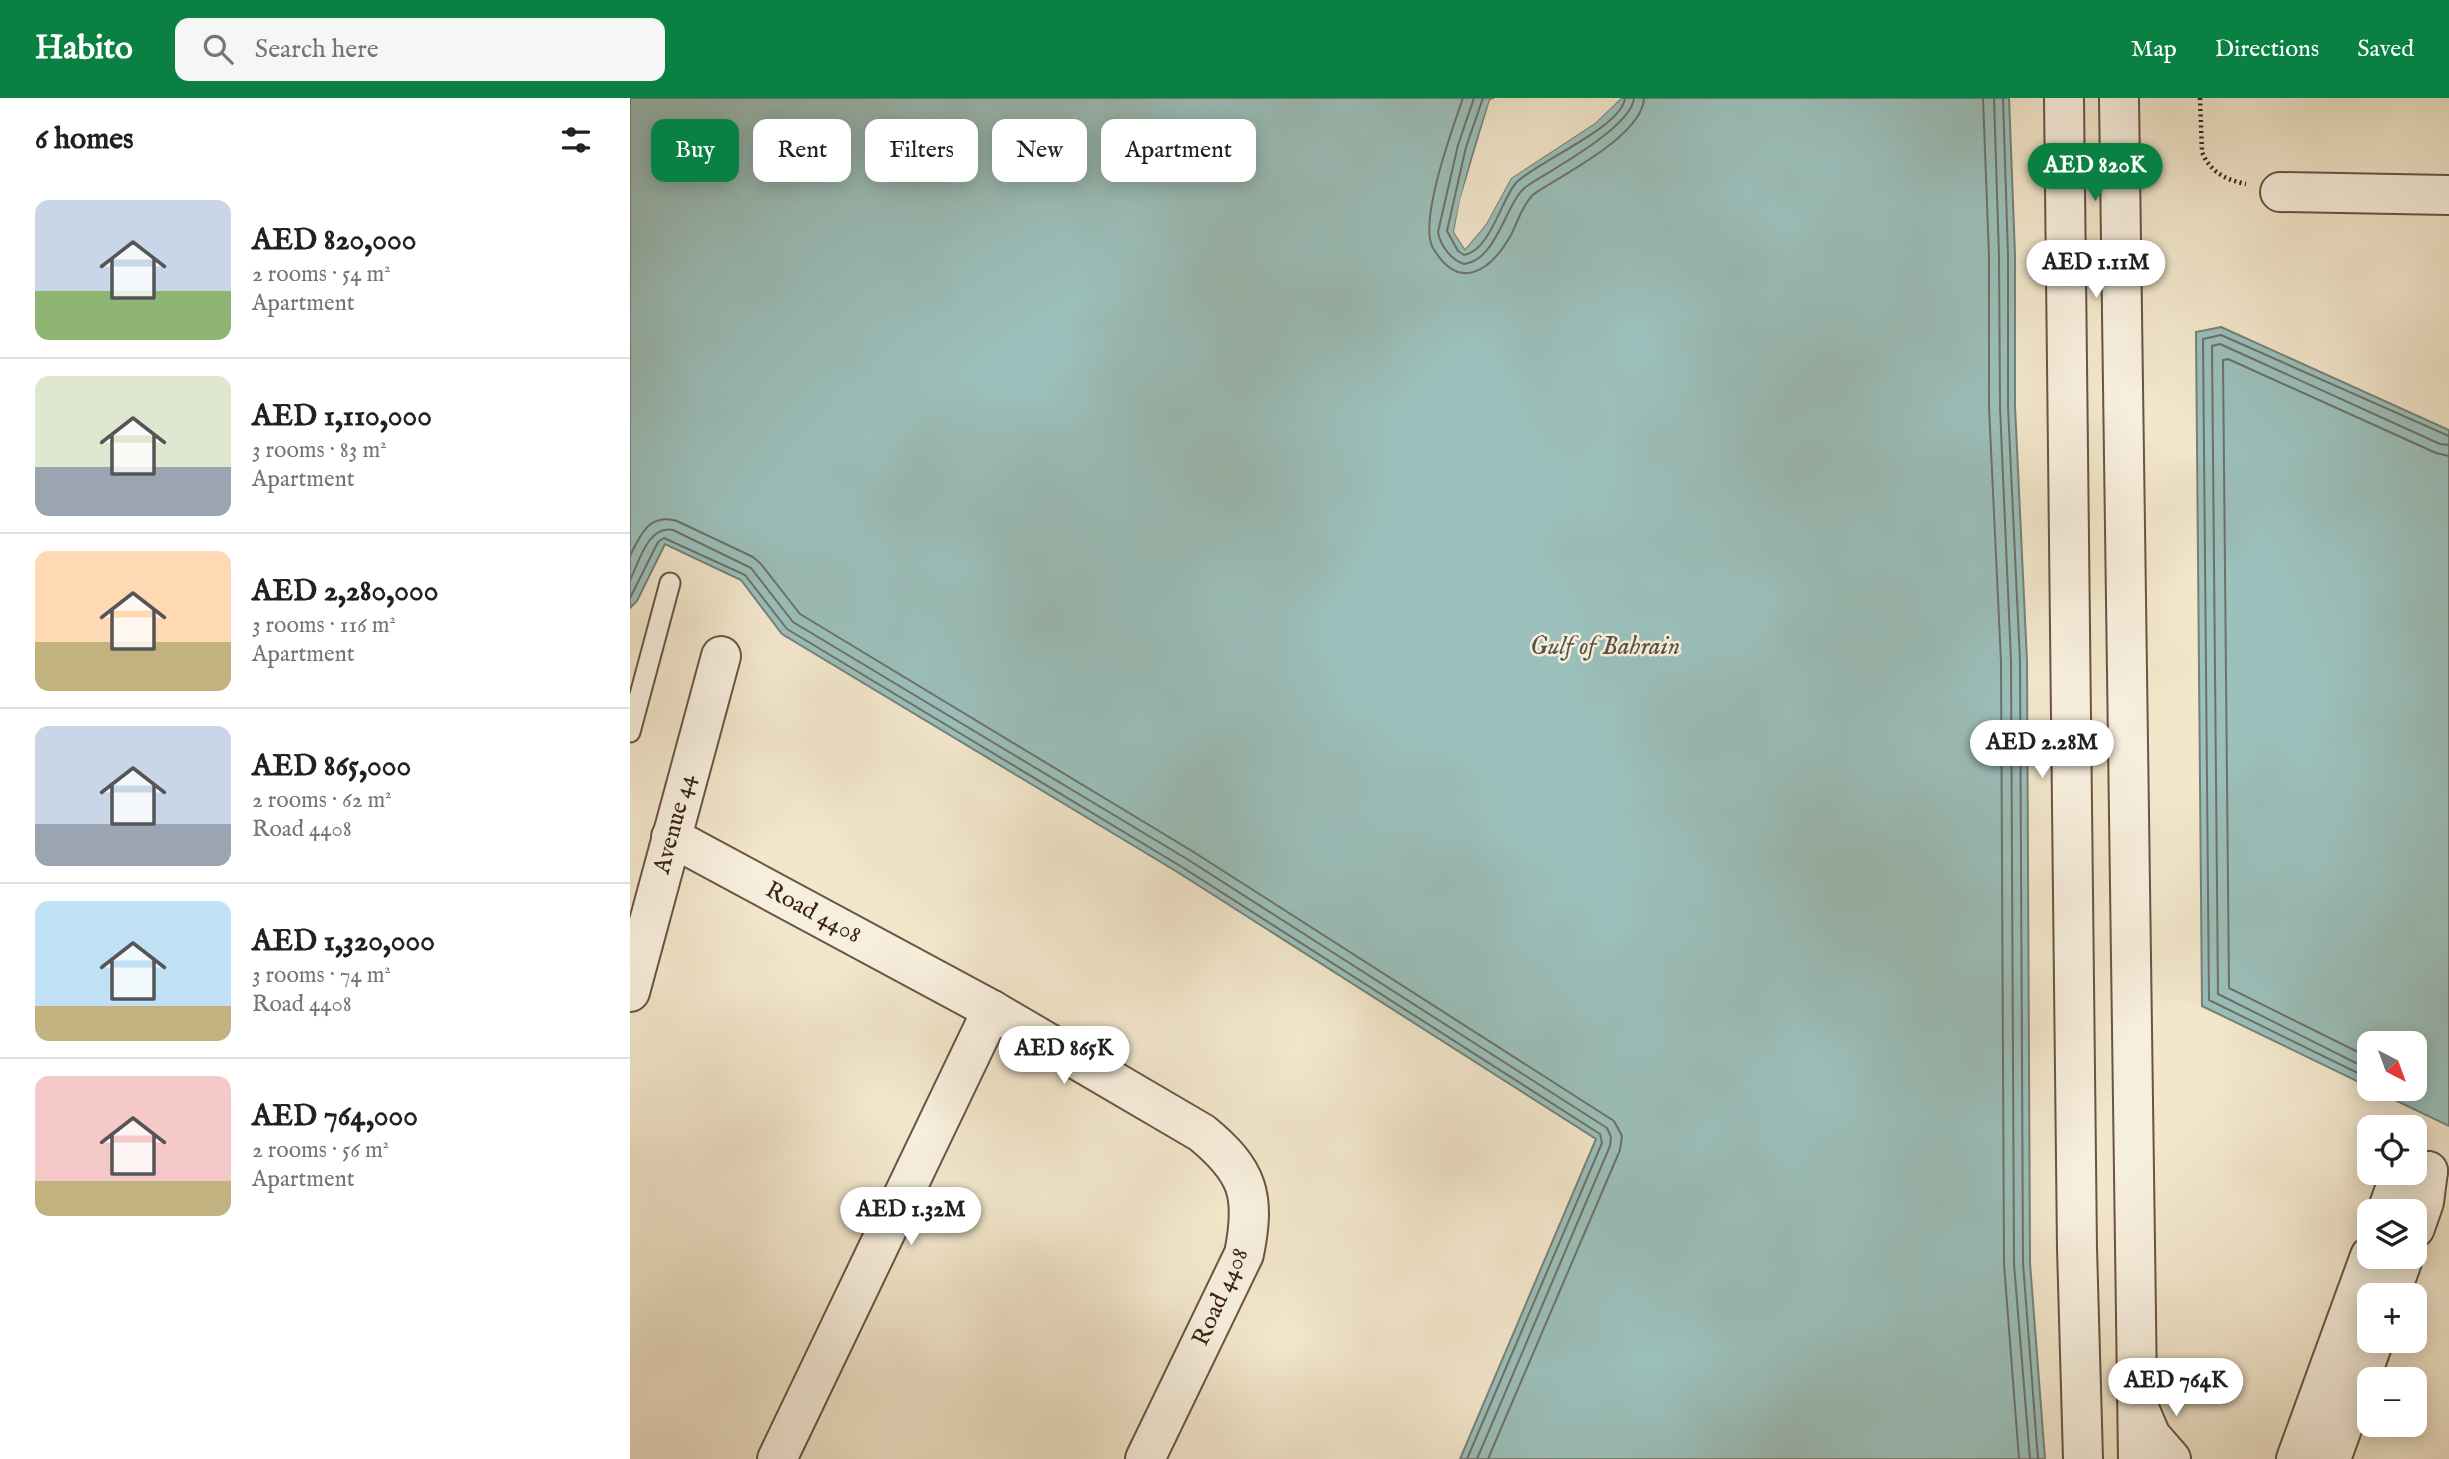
<!DOCTYPE html>
<meta charset="utf-8">
<style>
:root{--surface:#fff;--page:#f6f6f6;--text:#202124;--muted:#757577;--line:#e0e0e0;--accent:#0b8043}
body{margin:0;font-family:"IM FELL English",serif;background:var(--page);color:var(--text);height:100vh;display:flex;flex-direction:column;font-size:26px;white-space:nowrap}
*{box-sizing:border-box;margin:0}
p{font-size:23px;color:var(--muted)}
.icon{flex:none;width:38px;height:38px;fill:none;stroke:currentColor;stroke-width:2;stroke-linecap:round;stroke-linejoin:round}
.map{position:relative;flex:1;overflow:hidden}
.side{display:flex;flex-direction:column;background:var(--surface);width:630px}
.side>*{flex:none}
.banner{position:absolute;left:21px;top:21px;width:665px;height:63px;display:flex;gap:14px}
.needle{width:46px;rotate:139deg}
.controls{position:absolute;left:1727px;top:933px;display:grid;gap:14px}
.controls a{display:grid;place-items:center;width:70px;height:70px;border-radius:14px;background:var(--surface);box-shadow:0 4px 18px #0003;font-size:35px}
.price{position:absolute;translate:-50% -60px;padding:0 16px;border-radius:24px;background:#fff;color:#222;font-size:23px;line-height:46px;filter:drop-shadow(0 2px 4px #0008)}
.price::after{content:'';position:absolute;left:50%;top:42px;width:21px;height:16px;margin-left:-10px;background:inherit;clip-path:polygon(0 0,100% 0,50% 100%)}
.price.current{background:var(--accent);color:#fff}
ul{padding:0;list-style:none}
li{display:flex;align-items:center;gap:21px;height:175px;padding:0 35px}
li+li{border-top:2px solid var(--line)}
li span{display:grid;place-items:center;flex:none;width:196px;height:140px;border-radius:14px;color:#555}
li>.icon{margin-inline-start:auto}
span .icon{width:84px;height:84px;fill:#fffc;stroke-width:1}
li b{font-size:30px}
h2{display:flex;justify-content:space-between;align-items:center;height:84px;padding:0 35px;font-size:30px}
.tag{padding:0 24px;border-radius:14px;background:var(--surface);box-shadow:0 4px 18px #0003;font-size:24px;line-height:63px}
.tag.current{background:var(--accent);color:#fff}
header{display:flex;align-items:center;gap:42px;box-sizing:border-box;height:98px;padding:0 35px;background:var(--accent);color:#fff}
header strong{font-size:33px}
nav{display:flex;gap:38px;margin-inline-start:auto;font-size:24px}
.search{width:490px;height:63px;background:var(--page);display:flex;align-items:center;gap:18px;box-sizing:border-box;padding:0 24px;border-radius:14px;color:var(--muted);font-size:26px}
main{display:flex;flex:1;min-height:0}
.map>svg:first-child{display:block}
</style>
<header>
<strong>Habito</strong>
<div class="search"><svg class="icon" aria-label="search" viewBox="0 0 24 24"><circle cx="10" cy="10" r="6"/><path d="M15 15l6 6"/></svg>Search here</div>
<nav><a>Map</a><a>Directions</a><a>Saved</a></nav>
</header>
<main>
<section class="side">
<h2>6 homes<svg class="icon" aria-label="filters" viewBox="0 0 24 24"><path d="M4 7h16M4 17h16"/><circle cx="9" cy="7" r="2"/><circle cx="15" cy="17" r="2"/></svg></h2>
<ul>
<li><span style="background:linear-gradient(#c9d6e8 65%,#8fb573 0)"><svg class="icon" aria-label="home" viewBox="0 0 24 24"><path d="M3 11l9-7 9 7M6 9v11h12V9"/></svg></span><div><b>AED 820,000</b><p>2 rooms · 54 m²</p><p>Apartment</p></div></li>
<li><span style="background:linear-gradient(#dfe7d0 65%,#9aa5b1 0)"><svg class="icon" aria-label="home" viewBox="0 0 24 24"><path d="M3 11l9-7 9 7M6 9v11h12V9"/></svg></span><div><b>AED 1,110,000</b><p>3 rooms · 83 m²</p><p>Apartment</p></div></li>
<li><span style="background:linear-gradient(#ffd9b3 65%,#c2b280 0)"><svg class="icon" aria-label="home" viewBox="0 0 24 24"><path d="M3 11l9-7 9 7M6 9v11h12V9"/></svg></span><div><b>AED 2,280,000</b><p>3 rooms · 116 m²</p><p>Apartment</p></div></li>
<li><span style="background:linear-gradient(#c9d6e8 70%,#9aa5b1 0)"><svg class="icon" aria-label="home" viewBox="0 0 24 24"><path d="M3 11l9-7 9 7M6 9v11h12V9"/></svg></span><div><b>AED 865,000</b><p>2 rooms · 62 m²</p><p>Road 4408</p></div></li>
<li><span style="background:linear-gradient(#bfe0f5 75%,#c2b280 0)"><svg class="icon" aria-label="home" viewBox="0 0 24 24"><path d="M3 11l9-7 9 7M6 9v11h12V9"/></svg></span><div><b>AED 1,320,000</b><p>3 rooms · 74 m²</p><p>Road 4408</p></div></li>
<li><span style="background:linear-gradient(#f6c9c9 75%,#c2b280 0)"><svg class="icon" aria-label="home" viewBox="0 0 24 24"><path d="M3 11l9-7 9 7M6 9v11h12V9"/></svg></span><div><b>AED 764,000</b><p>2 rooms · 56 m²</p><p>Apartment</p></div></li>
</ul>
</section>
<div class="map">
<svg width="1819" height="1361" viewBox="0 0 1819 1361">
<rect width="100%" height="100%" fill="#f2e6cb"/>
<filter id="stains"><feTurbulence type="fractalNoise" baseFrequency=".00286" numOctaves="4"/><feColorMatrix values="0 0 0 0 .2 0 0 0 0 .09 0 0 0 0 .02 0 0 0 .5 -.17"/></filter>
<radialGradient id="worn" r=".72"><stop offset=".6" stop-color="#630" stop-opacity="0"/><stop offset="1" stop-color="#630" stop-opacity=".3"/></radialGradient>
<!-- water -->
<g fill="#9bbfba" stroke="#758178" stroke-width="2">
<path d="M0,0H863L860,2C845,46 832,89 824,134L835,151L856,126L881,80L965,25L991,0H1379L1385,157V308L1397,563L1400,1165L1415,1361H830L966,1041L549,775L152,536L111,482L35,446L7,503L0,510Z"/>
<polygon points="1591,229 1819,332 1819,1028 1742,991 1785,990 1785,945 1740,945 1739,989 1572,908 1566,234"/>
</g>
<!-- pier -->
<polygon fill="#f2e6cb" points="867,0 863,4 846,52 833,103 828,134 835,145 854,124 879,77 963,22 986,0 991,0 965,25 881,80 856,126 835,151 824,134 830,102 860,2"/>
<g fill="none" stroke-linecap="round" stroke-linejoin="round">
<!-- shore -->
<g stroke="#6c7168" stroke-width="2">
<path d="M833,0C823,29 788,124 803,150C829,194 860,174 881,137C887,125 892,109 901,99C906,93 916,89 923,84C949,68 1013,33 1014,0"/>
<path d="M844,0L828,47L808,134C810,147 821,162 834,166C868,162 876,102 897,88C921,72 1002,29 1004,0"/>
<path d="M853,0L836,49L817,133L828,153L834,157C860,153 871,102 886,85C905,64 992,30 995,0"/>
<polyline points="1353,0 1359,158 1359,309 1371,564 1374,1166 1389,1361"/>
<polyline points="1364,0 1369,158 1370,309 1381,563 1384,1166 1400,1361"/>
<polyline points="1373,0 1378,157 1378,309 1390,563 1393,1165 1408,1361"/>
<path d="M0,458C10,437 19,415 47,423L123,459L131,466L170,516L562,753L984,1023L992,1038L990,1052L858,1361"/>
<path d="M0,482C9,464 18,427 43,432L121,470L163,524L557,761L977,1030L981,1039L980,1048L847,1361"/>
<polyline points="0,500 28,444 34,440 115,477 157,531 552,769 970,1036 972,1045 837,1361"/>
<polyline points="1740,960 1599,890 1593,262 1598,261 1806,355 1819,358"/>
<polyline points="1740,972 1588,896 1582,248 1590,246 1810,346 1819,347"/>
<polyline points="1740,981 1579,902 1573,241 1591,237 1819,338"/>
</g>
<!-- service casing -->
<g stroke="#6a5443" stroke-width="23">
<polyline id="service" points="0,634 40,485"/>
</g>
<!-- minor casing -->
<g stroke="#6a5443" stroke-width="42">
<g id="minor">
<polyline points="1434,0 1447,1150 1453,1361"/>
<polyline points="1489,0 1508,1361"/>
<polyline points="1650,94 1819,97"/>
<path d="M41,739L362,912L572,1035C618,1073 626,1097 614,1156L515,1361"/>
<polyline points="0,894 91,558"/>
<polyline points="1757,1113 1766,1088 1798,1073"/>
<polyline points="1785,1130 1794,1104 1798,1073"/>
<polyline points="1760,1197 1774,1158"/>
<polyline points="1509,1310 1521,1338 1541,1361"/>
<polyline points="147,1361 362,912"/>
<polyline points="1666,1361 1740,1158"/>
<polyline points="1701,1361 1744,1242"/>
</g>
</g>
<!-- path -->
<path stroke="#3c2316" stroke-width="4.5" stroke-dasharray="2 3.5" stroke-linecap="butt" d="M1570,0L1572,54C1580,74 1596,82 1616,86"/>
<!-- service -->
<use href="#service" stroke="#f7efdd" stroke-width="19"/>
<!-- minor -->
<use href="#minor" stroke="#f7efdd" stroke-width="38"/>
</g>
<g text-anchor="middle" dominant-baseline="central" stroke-width="5" stroke-linejoin="round" paint-order="stroke">
<!-- street labels -->
<g font-size="24" fill="#3c2316" stroke="#f7efdd">
<text transform="translate(45 726) rotate(-75)">Avenue 44</text>
<text transform="translate(183 815) rotate(28)">Road 4408</text>
<text transform="translate(591 1199) rotate(-66)">Road 4408</text>
</g>
<!-- water labels -->
<g font-size="26" font-style="italic" fill="#585247" stroke="#f7efdd">
<text x="975" y="548">Gulf of Bahrain</text>
</g>
</g>
<rect width="100%" height="100%" filter="url(#stains)"/>
<rect width="100%" height="100%" fill="url(#worn)"/>
</svg>
<div class="controls">
<a><svg class="needle" viewBox="-14 -14 28 28"><path d="M0-13l5 13h-10z" fill="#e53935"/><path d="M0 13l5-13h-10z" fill="#757577"/></svg></a>
<a><svg class="icon" aria-label="locate" viewBox="0 0 24 24"><circle cx="12" cy="12" r="6"/><path d="M12 2v4M12 18v4M2 12h4M18 12h4"/></svg></a>
<a><svg class="icon" aria-label="layers" viewBox="0 0 24 24"><path d="M12 4l9 5-9 5-9-5zM3 14l9 5 9-5"/></svg></a>
<a>+</a>
<a>−</a>
</div>
<b class="price current" style="left:1465px;top:105px">AED 820K</b>
<b class="price" style="left:1466px;top:202px">AED 1.11M</b>
<b class="price" style="left:1412px;top:682px">AED 2.28M</b>
<b class="price" style="left:434px;top:988px">AED 865K</b>
<b class="price" style="left:281px;top:1149px">AED 1.32M</b>
<b class="price" style="left:1546px;top:1320px">AED 764K</b>
<div class="banner">
<a class="tag current">Buy</a>
<a class="tag">Rent</a>
<a class="tag">Filters</a>
<a class="tag">New</a>
<a class="tag">Apartment</a>
</div>
</div>
</main>
